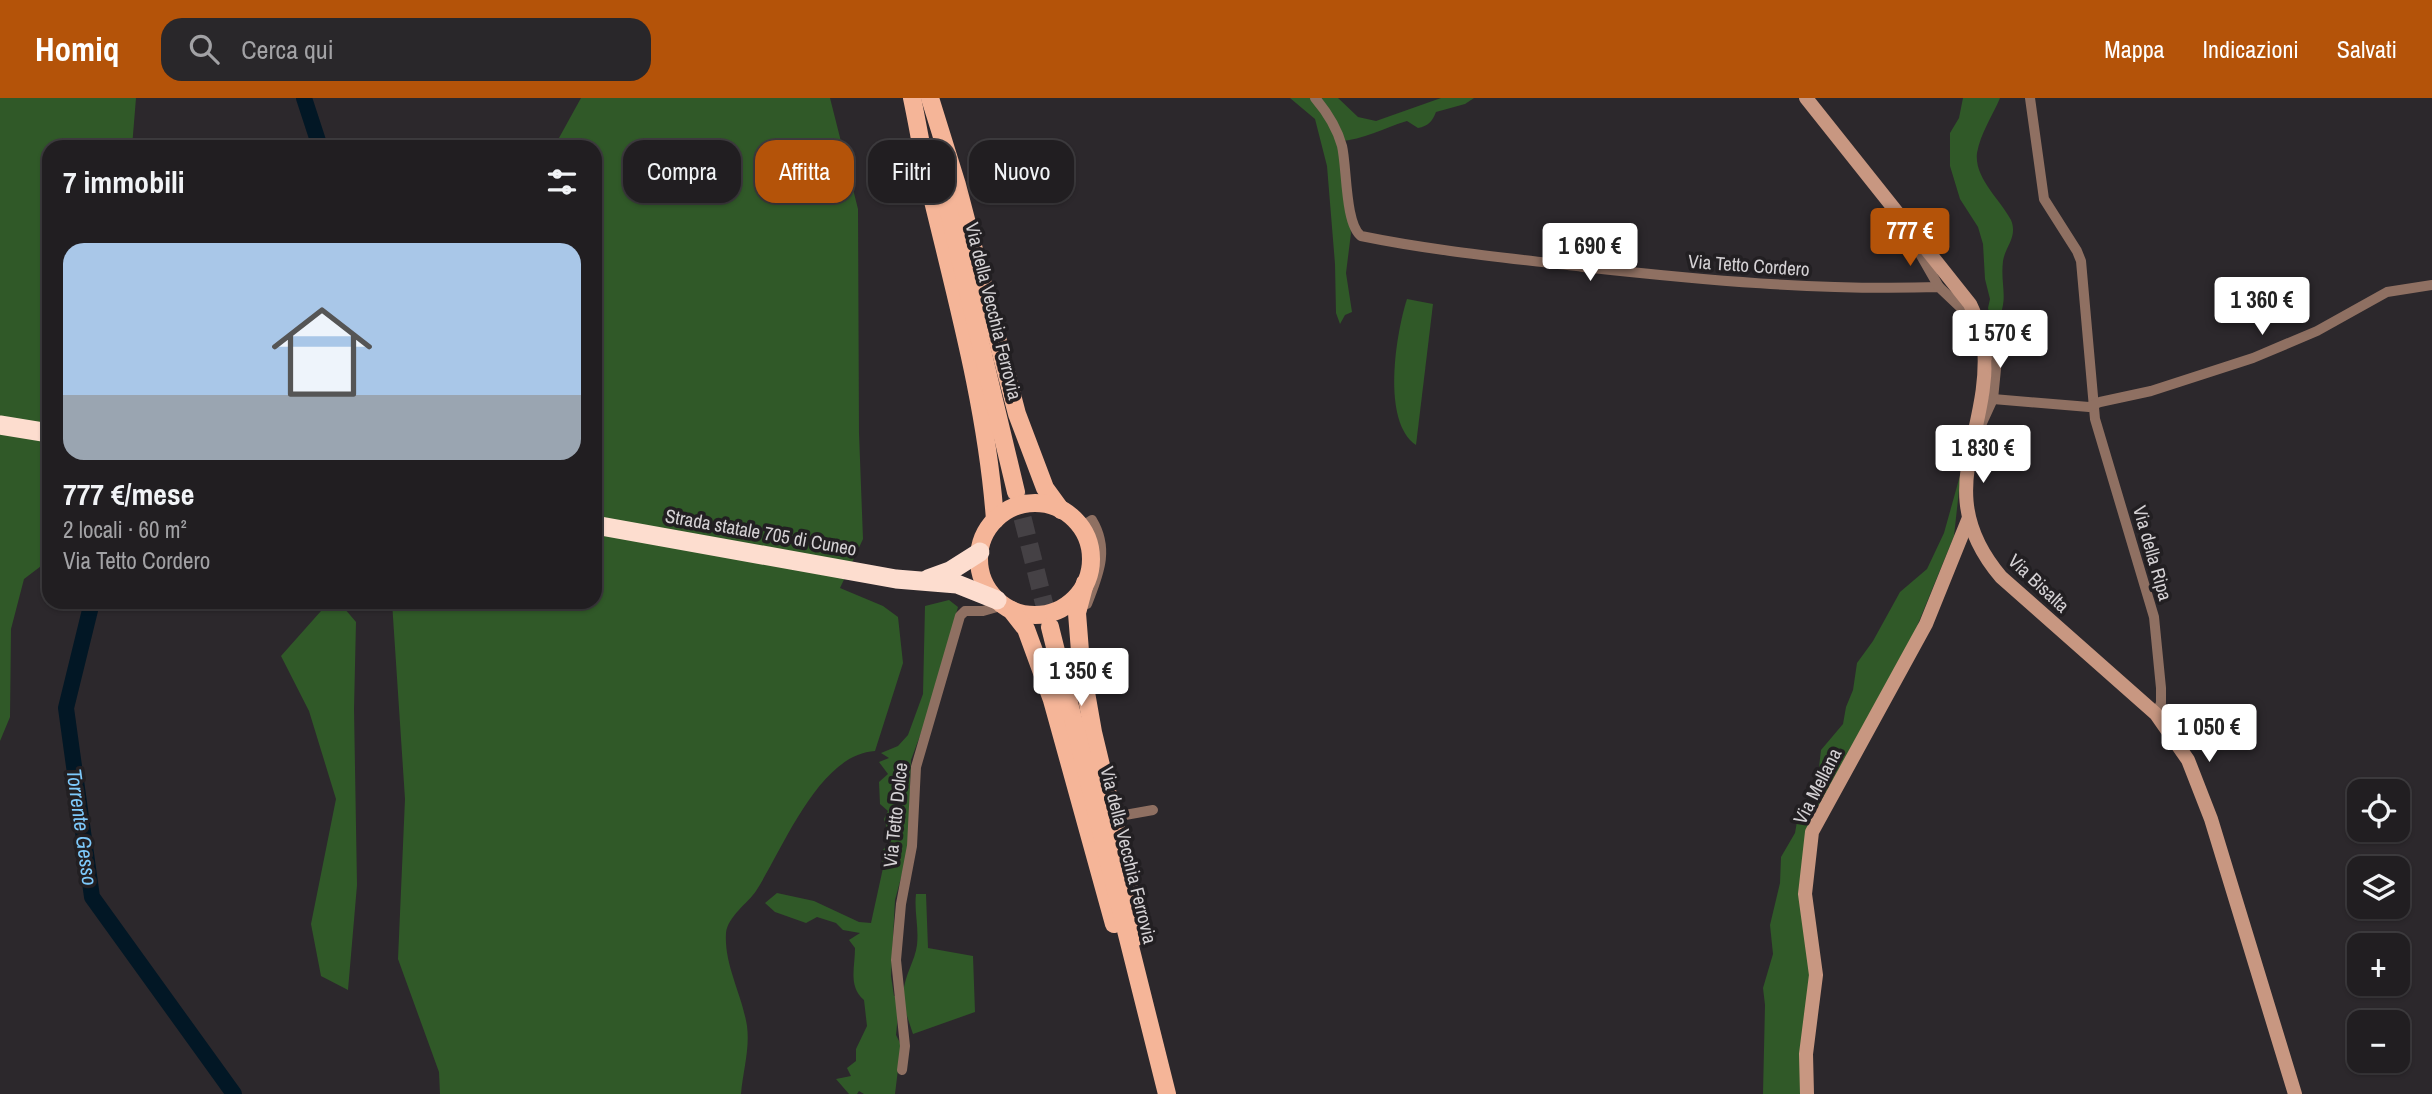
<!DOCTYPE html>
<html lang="it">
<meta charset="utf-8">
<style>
:root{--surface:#211e21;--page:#29272a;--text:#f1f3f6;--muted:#a2a2a5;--line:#3e3c3f;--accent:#b45309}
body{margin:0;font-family:"Archivo Narrow",sans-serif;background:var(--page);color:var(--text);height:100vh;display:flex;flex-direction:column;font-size:26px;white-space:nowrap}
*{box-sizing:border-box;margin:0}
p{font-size:23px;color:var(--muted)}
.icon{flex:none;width:38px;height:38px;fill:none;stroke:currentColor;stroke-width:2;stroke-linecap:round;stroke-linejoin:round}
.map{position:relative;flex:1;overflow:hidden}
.panel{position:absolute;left:42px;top:42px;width:560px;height:469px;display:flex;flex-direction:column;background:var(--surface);border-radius:21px;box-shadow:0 2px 5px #0004,0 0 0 2px var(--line)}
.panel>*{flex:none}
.banner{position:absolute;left:623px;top:42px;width:665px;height:63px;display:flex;gap:14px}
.buttons{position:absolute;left:2347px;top:681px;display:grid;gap:14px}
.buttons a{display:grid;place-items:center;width:63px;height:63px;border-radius:14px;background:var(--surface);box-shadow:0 2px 5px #0004,0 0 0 2px var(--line);font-size:35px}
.price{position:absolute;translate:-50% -60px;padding:0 16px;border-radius:7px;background:#fff;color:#222;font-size:23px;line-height:46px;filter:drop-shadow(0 2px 4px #0008)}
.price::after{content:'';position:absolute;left:50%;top:42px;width:21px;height:16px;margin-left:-10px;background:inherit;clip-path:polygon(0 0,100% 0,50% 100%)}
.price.active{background:var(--accent);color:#fff}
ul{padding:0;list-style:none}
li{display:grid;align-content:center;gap:14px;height:371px;padding:0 21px}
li+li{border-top:2px solid var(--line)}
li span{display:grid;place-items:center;height:217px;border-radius:21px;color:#555}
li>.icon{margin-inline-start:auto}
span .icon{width:126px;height:126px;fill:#fffc;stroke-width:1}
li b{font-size:30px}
h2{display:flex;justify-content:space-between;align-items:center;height:84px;padding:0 21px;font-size:30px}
.pill{padding:0 24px;border-radius:21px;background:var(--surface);box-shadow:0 2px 5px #0004,0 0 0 2px var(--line);font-size:24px;line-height:63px}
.pill.active{background:var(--accent);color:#fff}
header{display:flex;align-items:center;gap:42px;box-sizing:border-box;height:98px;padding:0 35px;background:var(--accent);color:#fff}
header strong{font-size:33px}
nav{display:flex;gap:38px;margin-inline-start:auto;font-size:24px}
.search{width:490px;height:63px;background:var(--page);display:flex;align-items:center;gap:18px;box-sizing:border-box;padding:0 24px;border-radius:21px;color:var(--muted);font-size:26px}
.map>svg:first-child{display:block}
</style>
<header>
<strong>Homiq</strong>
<div class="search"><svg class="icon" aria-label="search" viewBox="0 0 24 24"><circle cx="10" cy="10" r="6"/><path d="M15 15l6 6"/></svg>Cerca qui</div>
<nav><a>Mappa</a><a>Indicazioni</a><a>Salvati</a></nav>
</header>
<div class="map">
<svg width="2432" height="996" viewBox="0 0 2432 996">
<rect width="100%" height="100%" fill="#2c282c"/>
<!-- green -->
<g fill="#305928">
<polygon points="0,0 136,0 132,49 49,49 49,462 24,481 11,531 10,619 0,643"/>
<path d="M581,0H830L858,111L859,335L863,441L840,490L883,508L898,519L903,565L875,653C819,656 783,751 756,793C748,805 728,818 726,835C724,867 742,896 747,928C750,951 743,973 741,996H440L439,974L398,861L405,701L392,504H595V49H554Z"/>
<path d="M1290,0H1338L1358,19L1376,23L1441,0H1474L1465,6L1436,14C1432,24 1428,28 1418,30L1407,23C1383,30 1364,42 1339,43L1351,135L1346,175L1352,214L1345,217L1340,226L1336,215L1335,166L1327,68L1315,21Z"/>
<path d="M1963,0H2000C1993,17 1980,36 1977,55C1974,80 2001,102 2011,122C2018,139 2005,149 2003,163C2000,189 2010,201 1996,226H1992L1988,210L1990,201L1985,181L1983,146L1978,129L1960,101L1950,68V35L1959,20Z"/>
<path d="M1407,201L1433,206L1416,347C1381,324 1396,235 1407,201Z"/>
<polygon points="1961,374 1954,438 1913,538 1810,723 1805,743 1813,877 1803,996 1763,996 1765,907 1763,890 1773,856 1770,827 1780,785 1781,759 1795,735 1798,718 1817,687 1821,652 1843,626 1846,609 1853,592 1857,565 1873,543 1900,494 1927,471 1944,435"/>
<path d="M949,502L958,509L925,624L911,662L908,754L895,802L891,878L894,898L903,896C905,875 915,863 917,847C919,829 914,813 916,796H926L928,850L973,858L975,914L913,936L906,915L898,917L896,937L901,947L895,996H864L859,993L857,996H849L836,981L851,978L847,970L856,963V951L867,928L864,902C848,888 855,870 855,850L849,842L860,835L843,832L836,825L817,819L806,825L775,814L765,805L777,795L814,803L859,824L871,825L883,770L882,763L885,759L883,752L891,742L884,721L888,713L880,706L879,684L888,676L879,664L889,660L881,655L898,648L908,637L923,596L925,508Z"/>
<polygon points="329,504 339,504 356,524 354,611 357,787 348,892 321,878 311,826 336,701 309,613 281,558"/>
</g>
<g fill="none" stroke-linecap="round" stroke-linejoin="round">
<!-- river -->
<g stroke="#021725" stroke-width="16">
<polyline points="304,0 320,49"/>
<polyline points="92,504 66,610 92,799 234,996"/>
</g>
<!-- primary-tunnel -->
<polyline stroke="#454145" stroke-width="18" stroke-dasharray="18 9" stroke-linecap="butt" points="1016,394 1050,529"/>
<!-- street -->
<g stroke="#8f7062" stroke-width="10">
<path d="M1315,0C1327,14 1337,30 1342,48C1347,69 1345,126 1361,138C1434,153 1509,160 1583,169C1702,182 1819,193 1939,189L1978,226"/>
<polyline points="2030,0 2044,101 2077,153 2081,163 2095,321 2154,519 2161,590 2161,605 2156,616"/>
<polyline points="1915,140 1919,154 1939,189"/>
<polyline points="1993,301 2089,309 2100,304 2151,293 2253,260 2317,233 2387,194 2432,187"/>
<polyline points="1977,336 1993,301 1997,261 1984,246"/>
<path d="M1081,429L1092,422C1110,452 1098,477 1087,506"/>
<polyline points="1116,701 1119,712 1125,717 1153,712"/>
<polyline points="902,972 905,948 896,862 901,806 912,748 916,669 960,518 965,513 983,513 1004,507"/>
</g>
<!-- secondary -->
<g stroke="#c89781" stroke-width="14">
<path d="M1806,0L1970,206C1976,219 1982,232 1984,247C1992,337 1929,394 2001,479L2156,616L2188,662L2211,721L2295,996"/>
<polyline points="1807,996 1806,956 1816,877 1805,796 1812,734 1926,526 1968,422"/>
</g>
<!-- primary -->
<g stroke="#f5b598" stroke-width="18">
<path d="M912,0C919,33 924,66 932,99C958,207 987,312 995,422"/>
<polyline points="930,0 957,87 1017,316 1045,390 1061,412"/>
<polyline points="937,64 1016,394"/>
<circle cx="1035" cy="461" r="56"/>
<polyline points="1085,485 1077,515 1081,566 1093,634 1127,776 1136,839"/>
<polyline points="1011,512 1026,531 1052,602 1114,826"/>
<polyline points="1050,529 1167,996"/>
</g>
<!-- highway -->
<g stroke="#fdddcf" stroke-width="19">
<polyline points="0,327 49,335"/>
<polyline points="595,427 896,481 957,486 997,502"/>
<polyline points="928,481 950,473 980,454"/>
</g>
</g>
<g text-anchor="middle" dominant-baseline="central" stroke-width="7" stroke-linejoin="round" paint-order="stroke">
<!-- street labels -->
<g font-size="19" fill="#d4d1d4" stroke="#221f22">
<text transform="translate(1749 167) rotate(4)">Via Tetto Cordero</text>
<text transform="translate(994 213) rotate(76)">Via della Vecchia Ferrovia</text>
<text transform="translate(761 434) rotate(10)">Strada statale 705 di Cuneo</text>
<text transform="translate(2153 455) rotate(74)">Via della Ripa</text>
<text transform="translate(2039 485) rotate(43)">Via Bisalta</text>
<text transform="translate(1817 688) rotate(-63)">Via Mellana</text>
<text transform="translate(895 717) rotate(-84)">Via Tetto Dolce</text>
<text transform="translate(1129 757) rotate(76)">Via della Vecchia Ferrovia</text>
</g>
<!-- water labels -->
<g font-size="21" font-style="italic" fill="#7ecafc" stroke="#221f22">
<text transform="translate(82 729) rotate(82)">Torrente Gesso</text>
</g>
</g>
</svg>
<div class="buttons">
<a><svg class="icon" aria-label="locate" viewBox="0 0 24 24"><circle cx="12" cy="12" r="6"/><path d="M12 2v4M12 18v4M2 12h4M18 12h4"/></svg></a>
<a><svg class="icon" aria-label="layers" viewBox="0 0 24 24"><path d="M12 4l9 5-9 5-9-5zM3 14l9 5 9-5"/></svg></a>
<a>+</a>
<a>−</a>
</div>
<b class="price active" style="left:1910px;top:170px">777 €</b>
<b class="price" style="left:1590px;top:185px">1 690 €</b>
<b class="price" style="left:2262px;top:239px">1 360 €</b>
<b class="price" style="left:2000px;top:272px">1 570 €</b>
<b class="price" style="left:1983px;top:387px">1 830 €</b>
<b class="price" style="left:1081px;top:610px">1 350 €</b>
<b class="price" style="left:2209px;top:666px">1 050 €</b>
<div class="banner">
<a class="pill">Compra</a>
<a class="pill active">Affitta</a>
<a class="pill">Filtri</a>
<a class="pill">Nuovo</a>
</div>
<section class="panel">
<h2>7 immobili<svg class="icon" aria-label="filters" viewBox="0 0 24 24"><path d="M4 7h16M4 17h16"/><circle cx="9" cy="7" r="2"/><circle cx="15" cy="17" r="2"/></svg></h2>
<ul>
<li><span style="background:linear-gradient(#a9c7e8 70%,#9aa5b1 0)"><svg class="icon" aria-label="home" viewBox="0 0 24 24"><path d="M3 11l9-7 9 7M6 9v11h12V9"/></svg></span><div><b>777 €/mese</b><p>2 locali · 60 m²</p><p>Via Tetto Cordero</p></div></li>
</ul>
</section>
</div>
